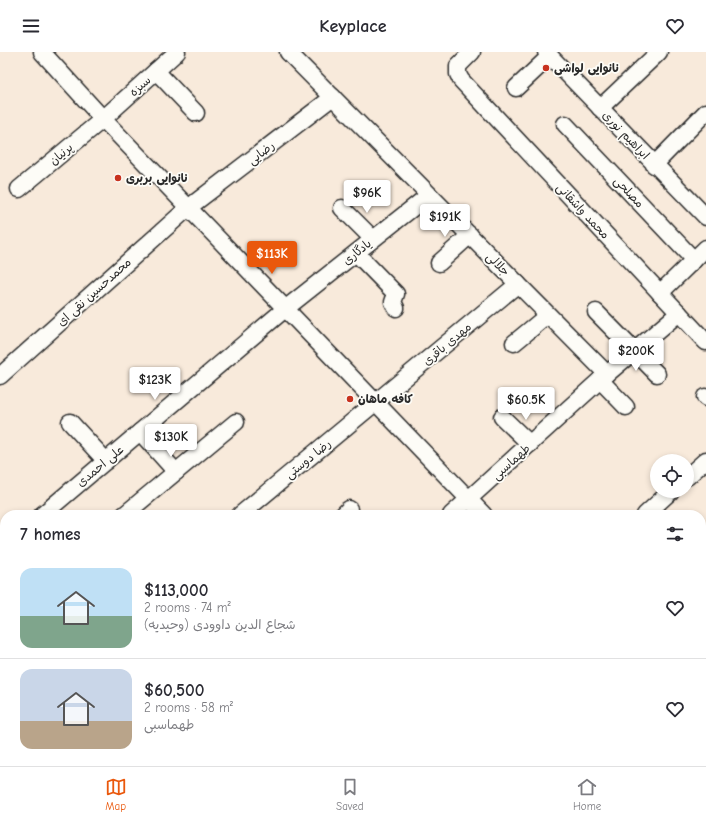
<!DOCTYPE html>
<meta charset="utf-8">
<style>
:root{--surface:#fff;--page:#f2f2f3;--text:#2b2b33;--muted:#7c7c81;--line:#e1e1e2;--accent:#ea580c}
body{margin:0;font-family:"Comic Neue","Playpen Sans Arabic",sans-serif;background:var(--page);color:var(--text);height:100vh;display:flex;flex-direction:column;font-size:15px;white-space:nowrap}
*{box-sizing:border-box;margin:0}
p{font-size:13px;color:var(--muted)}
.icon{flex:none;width:22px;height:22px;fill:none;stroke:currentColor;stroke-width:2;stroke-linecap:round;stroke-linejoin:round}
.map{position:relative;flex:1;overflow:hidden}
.side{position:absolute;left:0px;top:458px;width:706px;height:256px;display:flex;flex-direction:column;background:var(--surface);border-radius:16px 16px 0 0;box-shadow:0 2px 6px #0003}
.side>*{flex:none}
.tools{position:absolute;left:650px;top:402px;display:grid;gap:8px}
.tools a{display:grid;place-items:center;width:44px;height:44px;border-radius:50%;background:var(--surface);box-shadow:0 2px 6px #0003;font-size:20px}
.price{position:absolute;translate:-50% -34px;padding:0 9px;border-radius:4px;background:#fff;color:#222;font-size:13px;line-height:26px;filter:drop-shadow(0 1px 2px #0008)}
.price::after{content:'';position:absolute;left:50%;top:24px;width:12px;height:9px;margin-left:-6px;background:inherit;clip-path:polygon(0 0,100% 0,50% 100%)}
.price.current{background:var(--accent);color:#fff}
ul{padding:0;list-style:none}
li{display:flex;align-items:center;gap:12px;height:100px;padding:0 20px}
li+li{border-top:1px solid var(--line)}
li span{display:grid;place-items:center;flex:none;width:112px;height:80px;border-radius:12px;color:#555}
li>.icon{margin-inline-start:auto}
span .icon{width:48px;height:48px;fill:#fffc;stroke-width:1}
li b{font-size:17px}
h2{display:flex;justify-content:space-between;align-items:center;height:48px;padding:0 20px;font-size:17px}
header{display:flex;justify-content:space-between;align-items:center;height:52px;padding:0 20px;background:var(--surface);font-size:18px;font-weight:600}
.tabs{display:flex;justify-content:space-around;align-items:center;height:56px;border-top:1px solid var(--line);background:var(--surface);font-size:11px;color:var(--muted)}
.tabs a{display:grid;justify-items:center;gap:2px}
.tabs .current{color:var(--accent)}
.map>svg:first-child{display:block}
</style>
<header><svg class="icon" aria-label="menu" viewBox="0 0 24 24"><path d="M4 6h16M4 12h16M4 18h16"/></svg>Keyplace<svg class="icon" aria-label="heart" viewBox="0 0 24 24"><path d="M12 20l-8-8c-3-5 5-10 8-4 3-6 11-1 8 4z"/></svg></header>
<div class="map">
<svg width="706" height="714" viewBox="0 0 706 714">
<rect width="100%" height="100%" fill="#f8eadb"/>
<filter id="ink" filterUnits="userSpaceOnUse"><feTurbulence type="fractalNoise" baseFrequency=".025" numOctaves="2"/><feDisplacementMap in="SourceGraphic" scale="8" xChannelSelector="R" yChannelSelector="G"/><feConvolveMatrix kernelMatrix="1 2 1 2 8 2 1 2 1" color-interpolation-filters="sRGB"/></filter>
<g filter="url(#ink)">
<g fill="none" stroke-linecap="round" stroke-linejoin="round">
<!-- street casing -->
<g stroke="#2b2b2b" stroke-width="19">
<g id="street">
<polyline points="42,0 103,67 484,463"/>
<polyline points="288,0 607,322"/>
<polyline points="472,0 458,14 458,22 461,28 706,290"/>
<polyline points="546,0 706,165"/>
<polyline points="156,19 196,61"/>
<polyline points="516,36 550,4"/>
<polyline points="600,56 659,0"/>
<polyline points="565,72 694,208"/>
<polyline points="654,113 706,60"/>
<polyline points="19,137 103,67 177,0"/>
<polyline points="342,156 373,187"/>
<polyline points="356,201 396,242 393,250 396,256"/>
<polyline points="439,211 470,183"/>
<polyline points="660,241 706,196"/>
<polyline points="596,260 657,322"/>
<polyline points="514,291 548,263"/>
<polyline points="0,324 188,156 333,45"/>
<polyline points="600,328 626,355"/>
<polyline points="705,345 706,346"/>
<polyline points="502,365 530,392"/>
<polyline points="70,370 106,409"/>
<polyline points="140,380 176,420"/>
<polyline points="687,425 706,408"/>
<polyline points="42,463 285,257 429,143"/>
<polyline points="124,463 236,370"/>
<polyline points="240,463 518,232"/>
<polyline points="343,463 349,457"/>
<polyline points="451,463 600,328 679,261"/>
<polyline points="645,463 671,439"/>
<polyline points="0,499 5,494"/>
<polyline points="0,567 5,562"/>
<polyline points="701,595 706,590"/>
<polyline points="0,660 5,656"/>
<polyline points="701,685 706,692"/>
<polyline points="236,709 241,714"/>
<polyline points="470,709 472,711"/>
<polyline points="44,714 50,709"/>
<polyline points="155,714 161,709"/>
<polyline points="399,714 405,709"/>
<polyline points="564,714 570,709"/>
</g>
</g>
<!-- street -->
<use href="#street" stroke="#fdfcf7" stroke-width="16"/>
</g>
</g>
<!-- markers -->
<g fill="#c8321e" stroke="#fdfcf7" stroke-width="1.5">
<circle cx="546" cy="16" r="4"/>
<circle cx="118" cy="126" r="4"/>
<circle cx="350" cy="347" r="4"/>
</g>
<g text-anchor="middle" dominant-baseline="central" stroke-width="3.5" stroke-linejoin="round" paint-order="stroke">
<!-- poi labels -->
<g font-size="12" font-weight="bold" fill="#2b2b2b" stroke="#fdfcf7" text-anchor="start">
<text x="554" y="16">نانوایی لواشی</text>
<text x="126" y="126">نانوایی بربری</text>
<text x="358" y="347">کافه ماهان</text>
</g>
<!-- street labels -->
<g font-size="12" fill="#2b2b2b" stroke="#fdfcf7">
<text transform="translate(140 34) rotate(-42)">سبزه</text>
<text transform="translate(626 83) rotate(46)">ابراهیم نوری</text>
<text transform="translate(261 101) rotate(-38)">رضایی</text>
<text transform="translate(61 102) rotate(-40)">پرنیان</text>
<text transform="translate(629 140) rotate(47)">مصلحی</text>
<text transform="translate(583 159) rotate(47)">محمد واشقانی</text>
<text transform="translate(357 200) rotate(-39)">یادگاری</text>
<text transform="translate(498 212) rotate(45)">جلالی</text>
<text transform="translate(94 240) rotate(-42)">محمدحسین نقی ای</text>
<text transform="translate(447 292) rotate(-40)">مهدی باقری</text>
<text transform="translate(308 407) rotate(-39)">رضا دوستی</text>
<text transform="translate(511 410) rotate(-42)">طهماسبی</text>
<text transform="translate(100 414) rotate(-40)">علی احمدی</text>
</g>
</g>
</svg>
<div class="tools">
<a><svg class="icon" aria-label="locate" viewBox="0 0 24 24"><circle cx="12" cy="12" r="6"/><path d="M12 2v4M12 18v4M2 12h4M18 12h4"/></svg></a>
</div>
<b class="price" style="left:367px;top:162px">$96K</b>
<b class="price" style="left:445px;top:186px">$191K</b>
<b class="price current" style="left:272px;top:223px">$113K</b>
<b class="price" style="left:636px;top:320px">$200K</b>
<b class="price" style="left:155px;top:349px">$123K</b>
<b class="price" style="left:526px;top:369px">$60.5K</b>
<b class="price" style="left:171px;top:406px">$130K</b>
<section class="side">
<h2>7 homes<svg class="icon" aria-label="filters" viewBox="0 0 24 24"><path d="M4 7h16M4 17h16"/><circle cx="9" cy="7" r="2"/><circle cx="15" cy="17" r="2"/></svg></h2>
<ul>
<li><span style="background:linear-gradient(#bfe0f5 60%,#7fa58c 0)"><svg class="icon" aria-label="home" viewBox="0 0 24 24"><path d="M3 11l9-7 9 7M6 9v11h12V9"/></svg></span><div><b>$113,000</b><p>2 rooms · 74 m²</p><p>شجاع الدین داوودی (وحیدیه)</p></div><svg class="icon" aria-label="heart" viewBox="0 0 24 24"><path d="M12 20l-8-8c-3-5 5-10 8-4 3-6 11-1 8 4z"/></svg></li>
<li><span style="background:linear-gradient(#c9d6e8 65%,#b9a48a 0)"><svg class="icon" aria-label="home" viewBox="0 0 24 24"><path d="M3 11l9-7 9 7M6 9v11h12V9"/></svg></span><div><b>$60,500</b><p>2 rooms · 58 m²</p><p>طهماسبی</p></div><svg class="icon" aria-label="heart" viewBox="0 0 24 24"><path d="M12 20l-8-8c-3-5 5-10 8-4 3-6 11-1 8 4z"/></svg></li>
</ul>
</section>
</div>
<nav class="tabs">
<a class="current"><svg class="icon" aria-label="map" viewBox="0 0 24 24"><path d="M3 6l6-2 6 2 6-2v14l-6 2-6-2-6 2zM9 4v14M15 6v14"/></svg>Map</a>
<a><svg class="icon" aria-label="saved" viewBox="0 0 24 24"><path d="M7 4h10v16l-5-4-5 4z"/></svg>Saved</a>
<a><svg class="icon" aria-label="home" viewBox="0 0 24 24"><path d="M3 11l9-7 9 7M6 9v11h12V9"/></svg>Home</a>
</nav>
